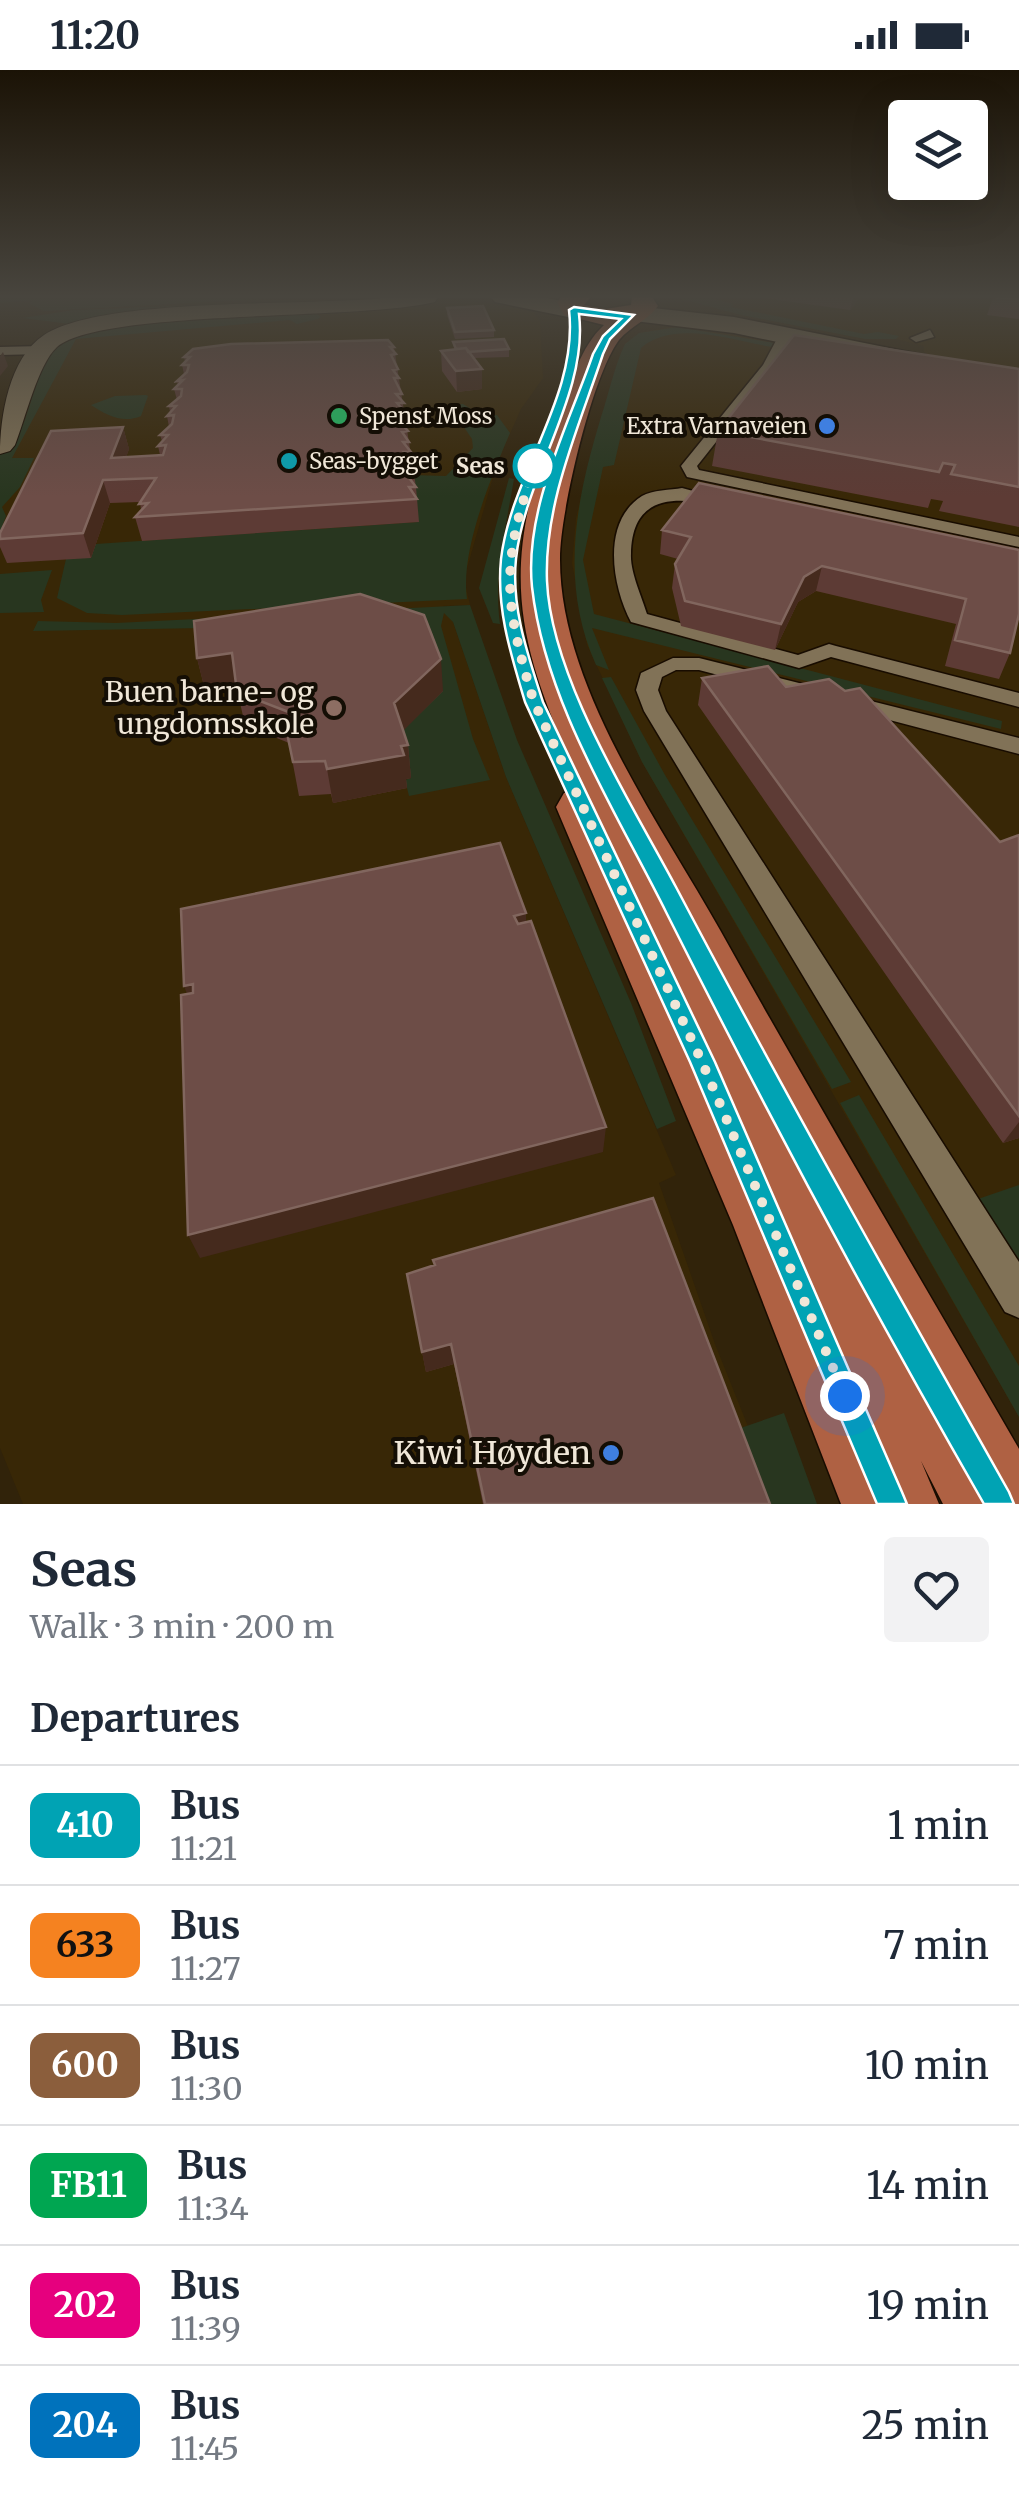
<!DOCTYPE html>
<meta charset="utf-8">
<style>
body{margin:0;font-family:Merriweather,serif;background:#f2f2f3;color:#1f2937;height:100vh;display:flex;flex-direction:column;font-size:38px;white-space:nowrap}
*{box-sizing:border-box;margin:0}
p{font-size:32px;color:#747a83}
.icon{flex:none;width:55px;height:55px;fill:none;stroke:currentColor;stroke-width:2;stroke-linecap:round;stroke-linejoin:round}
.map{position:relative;height:1434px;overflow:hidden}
.side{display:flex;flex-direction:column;background:#fff;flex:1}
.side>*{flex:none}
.badge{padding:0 20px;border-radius:15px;font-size:35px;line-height:65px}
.buttons{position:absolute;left:888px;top:30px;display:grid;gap:20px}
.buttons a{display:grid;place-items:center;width:100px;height:100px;border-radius:10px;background:#fff;box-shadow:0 10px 40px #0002;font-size:50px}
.you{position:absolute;width:50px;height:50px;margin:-25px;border:8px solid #fff;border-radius:50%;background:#1a73e8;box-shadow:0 0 0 15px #1a73e833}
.map>.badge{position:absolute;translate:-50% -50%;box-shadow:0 0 0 5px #fff}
h2{padding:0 30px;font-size:38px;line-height:90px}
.round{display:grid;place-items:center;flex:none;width:105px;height:105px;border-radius:10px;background:#f2f2f3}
.headline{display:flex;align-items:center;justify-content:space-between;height:170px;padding:0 30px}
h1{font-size:48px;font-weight:700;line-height:75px}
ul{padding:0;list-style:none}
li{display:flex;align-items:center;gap:30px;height:120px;padding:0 30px;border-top:2px solid #e0e1e3}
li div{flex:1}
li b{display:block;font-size:38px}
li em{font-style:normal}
li .badge{min-width:110px;font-weight:700;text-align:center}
.status{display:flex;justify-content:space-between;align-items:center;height:70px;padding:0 50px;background:#fff;direction:ltr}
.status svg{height:28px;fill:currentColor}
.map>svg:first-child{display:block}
.built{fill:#382706}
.green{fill:#28361f}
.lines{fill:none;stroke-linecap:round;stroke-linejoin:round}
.service-casing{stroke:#180c00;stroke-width:3}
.minor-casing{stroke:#180c00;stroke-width:2}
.tertiary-casing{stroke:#180c00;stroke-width:3}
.primary-casing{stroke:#180c00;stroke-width:3}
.service{fill:#817257;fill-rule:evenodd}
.minor{fill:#817257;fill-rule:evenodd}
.tertiary{fill:#817257;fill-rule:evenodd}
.primary{fill:#af6143;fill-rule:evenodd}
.wall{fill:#5d3b35}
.shaded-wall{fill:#452a1d}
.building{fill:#6d4d47;stroke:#81665e;stroke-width:2.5}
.line{fill:#00a3b4;stroke:#fff;stroke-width:2.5}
.walk{stroke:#f0e7d8;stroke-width:10;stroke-dasharray:0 18}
.leisure-dot{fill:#2e9e5b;stroke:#140e05;stroke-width:4}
.shop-dot{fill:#3f7fe0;stroke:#140e05;stroke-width:4}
.culture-dot{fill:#0f9aa8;stroke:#140e05;stroke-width:4}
.stop-dot{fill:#fff;stroke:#00a3b4;stroke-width:5}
.education-dot{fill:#8d6e63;stroke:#140e05;stroke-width:4}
.labels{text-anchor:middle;stroke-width:8;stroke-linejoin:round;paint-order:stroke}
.far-poi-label{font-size:22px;fill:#f0e7d8;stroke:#140e05;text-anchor:start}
.far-stop-label{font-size:22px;font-weight:bold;fill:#f0e7d8;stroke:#140e05;text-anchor:end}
.poi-label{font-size:28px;fill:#f0e7d8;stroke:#140e05;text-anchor:end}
.near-poi-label{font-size:32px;fill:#f0e7d8;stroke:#140e05;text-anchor:end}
</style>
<div class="status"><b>11:20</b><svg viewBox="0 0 49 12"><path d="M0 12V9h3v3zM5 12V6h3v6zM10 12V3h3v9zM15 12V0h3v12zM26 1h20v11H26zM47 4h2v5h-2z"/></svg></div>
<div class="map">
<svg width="1019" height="1434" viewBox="0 0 1019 1434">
<rect width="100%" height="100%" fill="#31230a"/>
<path class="built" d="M674 227H1019V301L932 286 924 282V276L896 269H865L741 245Z
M439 228 511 236 534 243 540 251 543 308 521 339 497 393 464 509 470 535 443 536 453 552 506 707 676 1105 659 1113 715 1274 779 1434H23L0 1378V397L59 270 116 254 367 239Z
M669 257 723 262 1019 325V1347L642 692 587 575 572 493 576 448 593 376 625 274 639 263Z"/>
<path class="green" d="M0 227H298L44 241 30 234 31 230 0 233Z
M674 227H707L733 234 731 237 864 264 878 262 899 266 896 269H865L741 245Z
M296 231 298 233 78 255 22 248 74 240Z
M315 242 321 247 318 249 297 254 290 250 76 269 12 388H34L20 417 2 437 6 446 0 462V364L23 355C30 337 45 279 60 270 101 245 261 245 315 242Z
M677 257 774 273 772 277C733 271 675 249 641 278L614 395 603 397 583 490 594 544 1002 651 1001 659 592 558 609 600 596 595C559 512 576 430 601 347 609 323 614 297 625 274L639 263Z
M115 326 146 325 148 326 141 346C123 354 106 345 91 335Z
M463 334 484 347 497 345 510 363C491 408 460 481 467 529L122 545 87 543 57 528 66 489 96 474 418 452 412 405 446 406 473 378 472 369 449 335Z
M509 408 514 409C506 458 493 503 500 554L493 553 479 518Z
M52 500 41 530 44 542 0 543V504Z
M470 535 517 670 631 933 676 1051 657 1059 506 707 453 552 444 543 441 556 473 669 490 710 409 726 405 710 411 708 203 558 33 561 38 551 116 553Z
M611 607 665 705 851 1012 832 1019 642 692 602 608Z
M859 1025 1019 1296V1347L840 1033Z
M1019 1115V1191L978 1129Z
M784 1343 817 1434H753L726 1363Z"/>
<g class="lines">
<defs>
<path id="service" d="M930 260 934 267 916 272 910 268Z
M785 261 791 265 774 299 697 396 699 400 1019 467V477L687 407 681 396 763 295 779 265Z
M0 277 42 276 48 280 42 284 0 285Z
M682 418 730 431 721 436C677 427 632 423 631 484 630 502 642 527 647 544L798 585 829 574 836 576 1019 623V637L831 587 799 598 631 552C612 516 601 452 642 426 652 420 671 420 682 418Z
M673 588H699L1019 668V684L699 600H676L662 607 658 620 666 641 1019 1192V1248L1005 1242 644 641 636 620 641 603Z"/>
<path id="minor" d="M394 227H438L435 232C356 251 103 239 57 277 38 294 25 350 15 375L10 381 0 384C0 347 9 288 44 265 106 226 312 237 394 227Z"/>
<path id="tertiary" d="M491 227H542L582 235 586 240 573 248 495 232Z
M635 236 734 247 1019 304V322L734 263 626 250 622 244 626 238Z"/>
<path id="primary" d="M561 227H591L584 235 605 239 631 235 632 227H652L658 236C648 250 631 256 619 270 592 306 560 443 560 488 559 615 660 753 720 860 817 1034 919 1206 1019 1379V1434H943L921 1391 939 1434H841L733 1155 556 737 564 723 583 718C514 571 497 497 559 343 570 314 581 276 604 255L564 245 557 232Z"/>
</defs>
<use href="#service" class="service-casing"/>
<use href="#minor" class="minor-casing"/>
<use href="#tertiary" class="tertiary-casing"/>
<use href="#primary" class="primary-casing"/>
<use href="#service" class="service"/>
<use href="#minor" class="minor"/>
<use href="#tertiary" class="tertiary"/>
<use href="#primary" class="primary"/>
</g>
<path class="wall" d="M756 227H860L850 240Z
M993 227H1019V249L987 245Z
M447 238 494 260V267L455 269 447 245Z
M453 272 509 279V287L474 288 482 299V319L457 322 442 301 441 281 454 279Z
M394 277 416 417 419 452 142 471 135 447 141 440 140 432 110 433 91 488 7 493 0 477V463L123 357 129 379 126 387 160 385 158 376 162 371 160 365 169 357 167 346 170 342 169 336 177 330 174 319 178 316 177 311 184 304 182 295 185 292 184 287Z
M1019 299V457L939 441 943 431 931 429 928 438 712 396 718 361Z
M662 460 1019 480 1010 583 999 609 945 596 956 554 816 521 798 532 775 580 681 556 672 518 675 494 678 489 660 484Z
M197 588 443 621 403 660 408 675 411 708 406 709 407 718 333 733 331 724 299 726 289 673 245 655 236 615 205 620Z
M702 608 786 617 845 621 1000 772 1019 765V1068L1003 1073 698 635Z
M433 1190 770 1434H483L454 1294 426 1302 407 1204 434 1195Z"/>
<path class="shaded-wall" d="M853 227H860L850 240Z
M3 282 8 296 0 306V286Z
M482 299V319L457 322 456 301Z
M123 357 129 379 118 411 111 388Z
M103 410 110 433 91 488 83 463Z
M822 496 816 521 798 532 775 580 781 554 804 507Z
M232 583 239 615 205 620 197 588Z
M441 589 443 621 398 666 394 633Z
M408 675 411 708 406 709 407 718 333 733 327 699Z
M526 843V870L514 846Z
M193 914 194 942 184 916Z
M1019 1052V1068L1003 1073Z
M606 1057 603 1082 200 1188 188 1165Z
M451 1274 454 1294 426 1302 422 1282Z"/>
<path class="building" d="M995 227H1019V229Z
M483 236 494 260 455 262 447 238Z
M794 265 1019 299V417L951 404 955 395 943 393 939 402 718 361Z
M504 269 509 279 468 282 466 278 456 279 453 272Z
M388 270 394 277H390L396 284 391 285 398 299 393 300 399 308H394L402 324H396L404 333H397L405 342 398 343 407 352H400L408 361 402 362 409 372H403L411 382H404L413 393H406L414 405H407L416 417H409L417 429 135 447 148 433 139 434 156 408 103 410 83 463 0 469V463L51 361 123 357 111 388 163 385 166 375 158 376 168 365H160L172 354 174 345 167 346 176 336H169L181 326 182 319H174L183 310 177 311 187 302 189 295H182L190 287H184L193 279 231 274Z
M466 278 482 299 456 301 441 281Z
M699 413 1019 480V544L1010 583 955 570 966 529 822 496 804 507 781 554 685 531 675 494 691 467 662 460Z
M360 524 424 545 441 589 394 633 408 675 401 676 404 685 327 699 325 691 293 692 287 663 306 660 304 648 237 622 232 583 197 588 194 551Z
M768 596 786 617 829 609 845 621 860 618 1000 772 1019 765V1046L702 608Z
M500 773 526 843 514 846 518 854 531 851 606 1057 188 1165 181 925 193 923V914L184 916 181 839Z
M653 1128 770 1434H485L451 1274 422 1282 407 1204 435 1195 433 1190Z"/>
<linearGradient id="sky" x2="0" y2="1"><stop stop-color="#1b1306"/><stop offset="0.53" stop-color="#48453e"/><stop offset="1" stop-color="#48453e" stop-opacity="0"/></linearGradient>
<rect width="1019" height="427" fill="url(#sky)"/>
<path class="line" d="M574 237 634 245 610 269 603 284C579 357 544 433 547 511 551 608 631 732 676 817 783 1020 896 1221 1009 1422L1014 1434H984C876 1246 769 1047 667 844 616 741 545 633 532 517 524 439 568 356 593 284L603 266 621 249 579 244C589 323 524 408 516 489 511 538 528 585 543 632L715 992 902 1422 907 1434H877L690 992 525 632C511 585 496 539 501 489 511 404 579 326 569 240Z"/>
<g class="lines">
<path class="walk" d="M535 396C500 493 504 534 534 632L702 992 845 1326"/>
</g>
<circle class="leisure-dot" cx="339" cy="346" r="10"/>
<g class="shop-dot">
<circle cx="827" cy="356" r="10"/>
<circle cx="611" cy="1383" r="10"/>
</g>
<circle class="culture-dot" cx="289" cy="391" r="10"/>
<circle class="stop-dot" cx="535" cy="396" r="20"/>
<circle class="education-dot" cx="334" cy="638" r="10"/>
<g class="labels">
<g class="far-poi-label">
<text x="359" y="354">Spenst Moss</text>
<text x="807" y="364" text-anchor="end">Extra Varnaveien</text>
<text x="309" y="399">Seas-bygget</text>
</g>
<g class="far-stop-label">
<text x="505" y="404">Seas</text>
</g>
<g class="poi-label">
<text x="314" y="632">Buen barne- og<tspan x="314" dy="32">ungdomsskole</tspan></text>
</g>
<g class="near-poi-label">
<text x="591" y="1394">Kiwi Høyden</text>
</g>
</g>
</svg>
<div class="buttons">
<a><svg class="icon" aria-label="layers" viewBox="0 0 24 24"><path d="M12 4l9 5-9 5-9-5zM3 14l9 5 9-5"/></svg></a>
</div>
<div class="you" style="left:845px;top:1326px"></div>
</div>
<section class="side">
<div class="headline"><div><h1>Seas</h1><p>Walk · 3 min · 200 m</p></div><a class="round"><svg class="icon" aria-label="heart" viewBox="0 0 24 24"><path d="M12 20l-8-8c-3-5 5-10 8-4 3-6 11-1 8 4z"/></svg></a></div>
<h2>Departures</h2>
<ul>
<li><span class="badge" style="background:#00a3b4;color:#fff">410</span><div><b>Bus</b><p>11:21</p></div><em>1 min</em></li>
<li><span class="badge" style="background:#f58220;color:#111">633</span><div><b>Bus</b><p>11:27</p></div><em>7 min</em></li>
<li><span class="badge" style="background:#8b5e3c;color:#fff">600</span><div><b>Bus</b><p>11:30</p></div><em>10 min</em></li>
<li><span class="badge" style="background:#00a651;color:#fff">FB11</span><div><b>Bus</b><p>11:34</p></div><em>14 min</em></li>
<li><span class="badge" style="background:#e6007e;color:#fff">202</span><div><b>Bus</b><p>11:39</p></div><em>19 min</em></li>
<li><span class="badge" style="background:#0072bc;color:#fff">204</span><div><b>Bus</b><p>11:45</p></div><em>25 min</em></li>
</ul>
</section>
